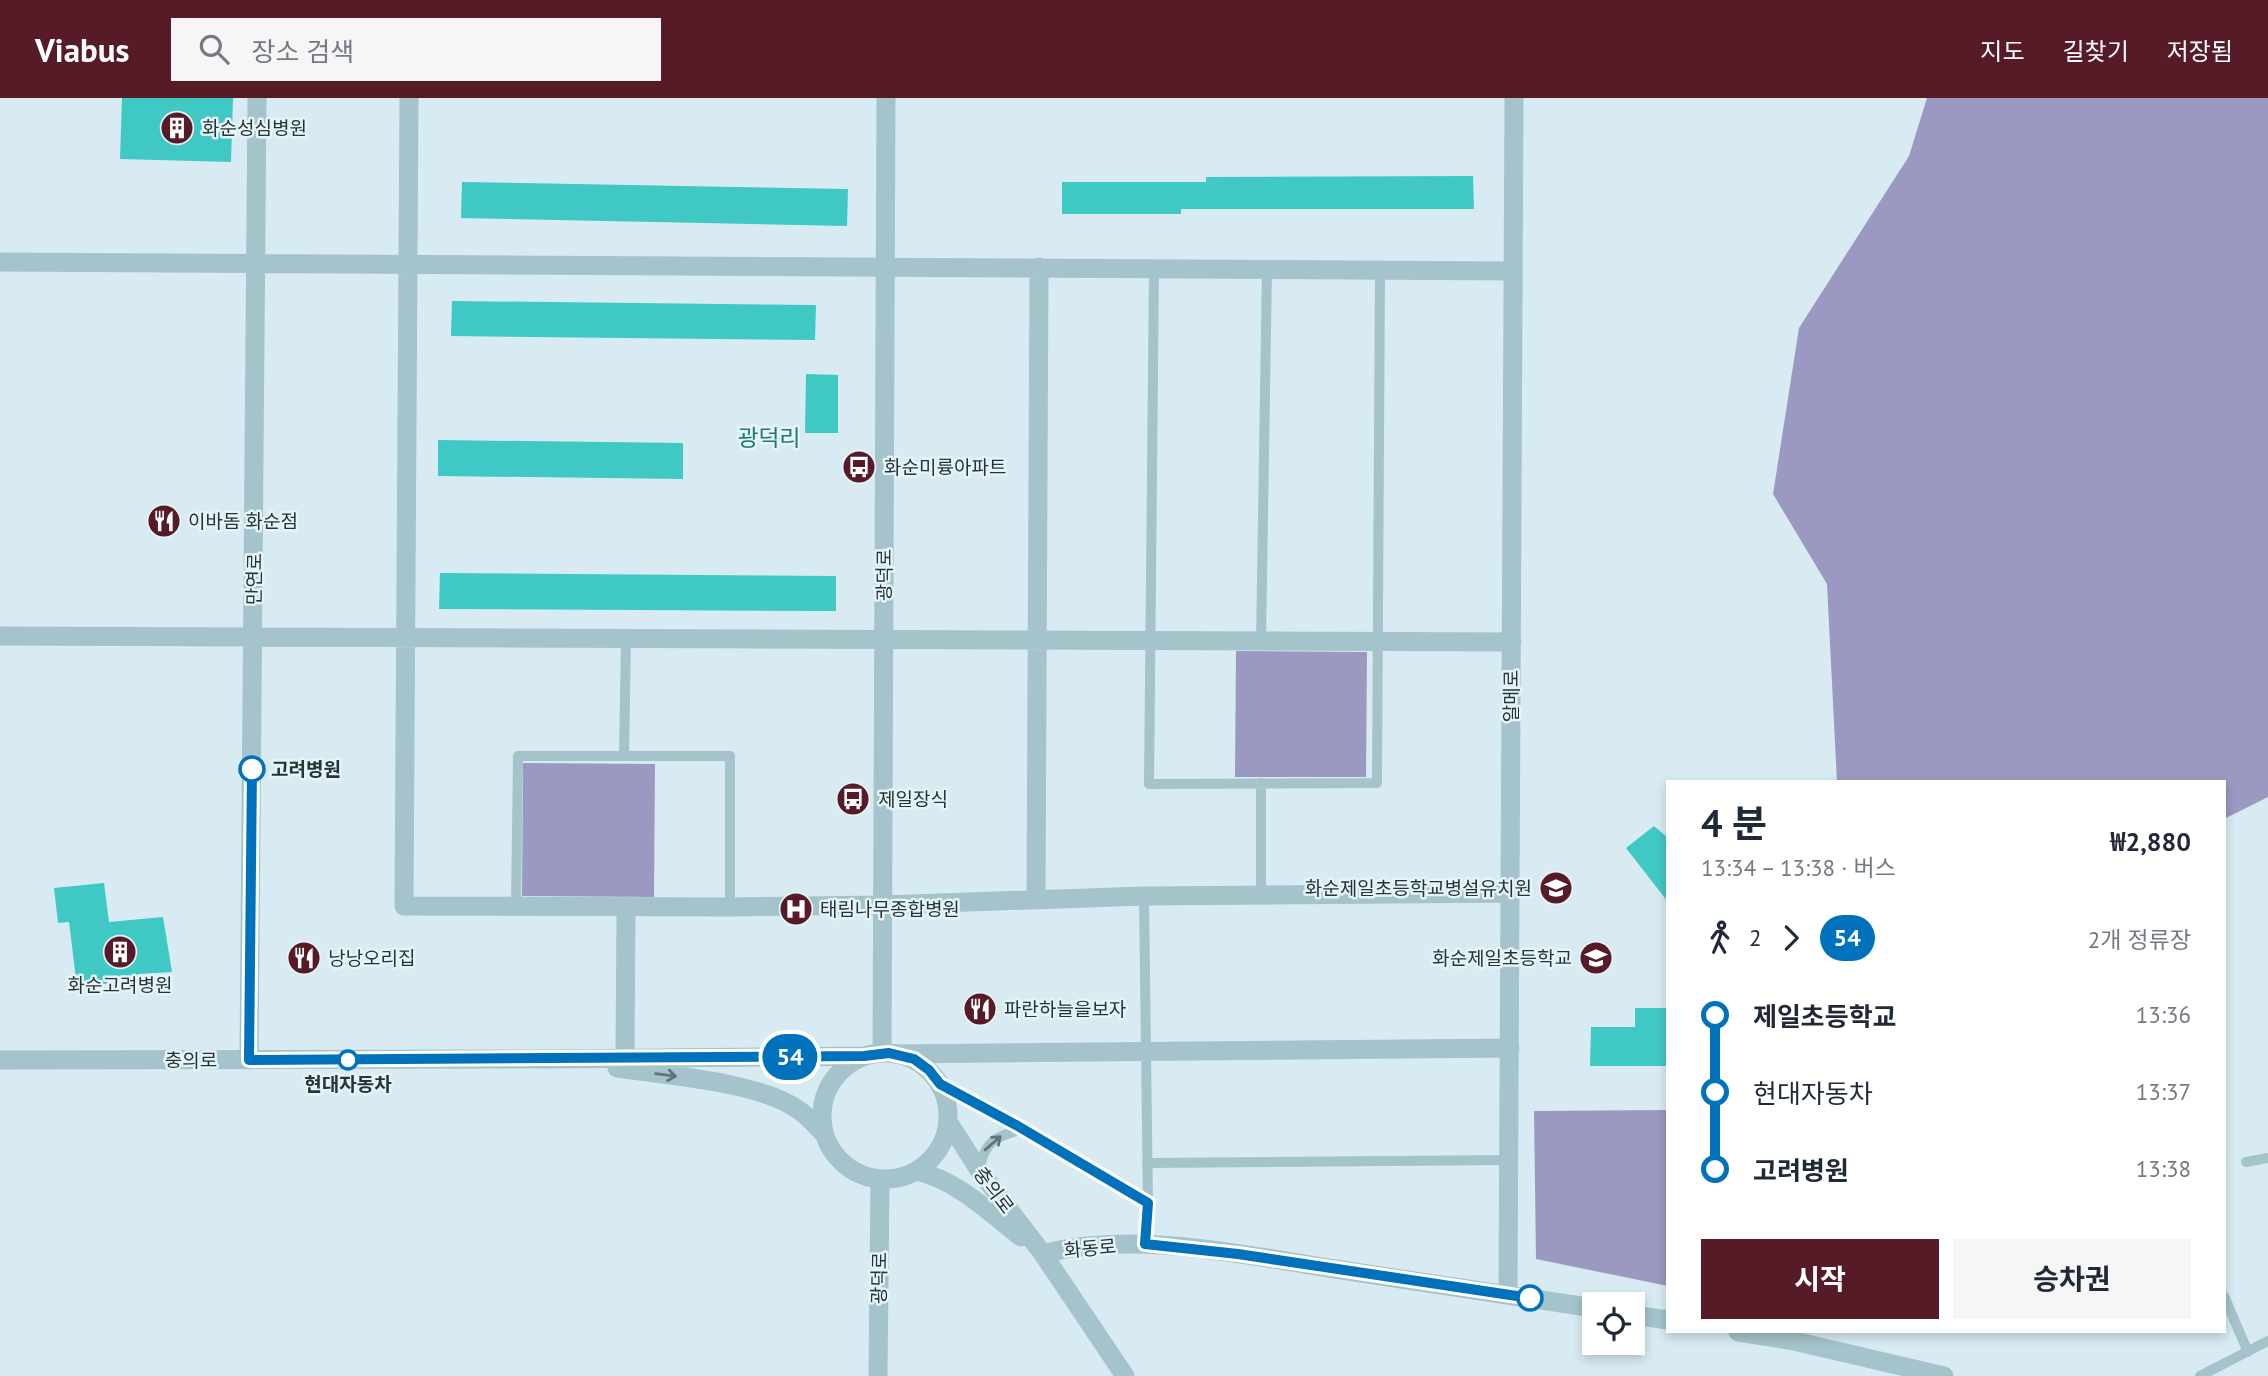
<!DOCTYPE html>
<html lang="ko">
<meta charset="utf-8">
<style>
body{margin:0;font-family:"PT Sans","Noto Sans KR",sans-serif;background:#f6f6f7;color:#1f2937;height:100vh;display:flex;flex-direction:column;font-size:26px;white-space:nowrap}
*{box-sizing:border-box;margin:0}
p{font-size:23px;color:#747a83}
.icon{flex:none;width:38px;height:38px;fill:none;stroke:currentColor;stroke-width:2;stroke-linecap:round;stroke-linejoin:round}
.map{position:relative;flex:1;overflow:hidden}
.side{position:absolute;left:1666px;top:682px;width:560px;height:553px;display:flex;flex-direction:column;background:#fff;border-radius:0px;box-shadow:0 4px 10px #0003}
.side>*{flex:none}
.badge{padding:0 14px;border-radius:23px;font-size:24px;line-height:46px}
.buttons{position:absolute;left:1582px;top:1194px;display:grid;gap:14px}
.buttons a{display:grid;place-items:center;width:63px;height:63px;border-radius:0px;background:#fff;box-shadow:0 4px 10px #0003;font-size:35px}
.map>.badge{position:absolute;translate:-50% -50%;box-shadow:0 0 0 4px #fff}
.legs{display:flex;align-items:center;gap:10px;height:77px;padding:0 35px;font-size:23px}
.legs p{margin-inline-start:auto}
.summary{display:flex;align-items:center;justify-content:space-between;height:119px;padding:0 35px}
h1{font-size:38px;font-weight:700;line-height:52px}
.cta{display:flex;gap:14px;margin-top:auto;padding:14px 35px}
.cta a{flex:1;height:80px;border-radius:0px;background:#571b27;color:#fff;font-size:28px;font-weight:700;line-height:80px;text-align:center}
.cta a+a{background:#f6f6f7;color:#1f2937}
ul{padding:0 35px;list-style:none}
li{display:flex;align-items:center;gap:24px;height:77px;font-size:26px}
li i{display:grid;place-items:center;width:10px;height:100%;margin:0 9px;background:currentColor}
li i::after{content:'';width:18px;height:18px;margin:-9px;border:5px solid;border-radius:50%;background:#fff}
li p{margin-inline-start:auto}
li:first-child i{background:linear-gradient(#0000 50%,currentColor 0)}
li:last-child i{background:linear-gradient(currentColor 50%,#0000 0)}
header{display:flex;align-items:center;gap:42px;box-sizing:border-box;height:98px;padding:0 35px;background:#571b27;color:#fff}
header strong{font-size:33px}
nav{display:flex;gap:38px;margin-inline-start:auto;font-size:24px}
.search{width:490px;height:63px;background:#f6f6f7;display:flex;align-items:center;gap:18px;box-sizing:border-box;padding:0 24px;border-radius:0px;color:#747a83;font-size:26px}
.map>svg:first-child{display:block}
.green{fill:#9b98c1}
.building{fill:#40c8c5}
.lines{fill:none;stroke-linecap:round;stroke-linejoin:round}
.service{stroke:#a4c3ca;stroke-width:10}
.minor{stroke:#a4c3ca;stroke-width:19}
.tertiary{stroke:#a4c3ca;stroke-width:19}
.oneway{stroke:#5f7478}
.line-1-casing{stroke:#fff;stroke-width:16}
.line-1{stroke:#0072bc;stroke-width:10}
.stop-1-dot{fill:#fff;stroke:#0072bc;stroke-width:3.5}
.labels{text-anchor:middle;stroke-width:5;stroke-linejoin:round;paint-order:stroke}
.poi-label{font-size:19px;fill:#263435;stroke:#e5f4f9;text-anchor:start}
.street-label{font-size:19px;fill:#263435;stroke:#e5f4f9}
.stop-label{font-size:19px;font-weight:bold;fill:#263435;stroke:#e5f4f9;text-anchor:start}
.quarter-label{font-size:23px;fill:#1d7977;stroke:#e5f4f9}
</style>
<header>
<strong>Viabus</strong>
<div class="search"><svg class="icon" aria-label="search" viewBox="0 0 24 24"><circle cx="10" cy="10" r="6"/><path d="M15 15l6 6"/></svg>장소 검색</div>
<nav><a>지도</a><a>길찾기</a><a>저장됨</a></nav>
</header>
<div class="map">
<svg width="2268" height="1278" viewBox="0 0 2268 1278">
<rect width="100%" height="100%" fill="#d8ebf2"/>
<path class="green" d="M1927 0H2268V699L2224 721V684H1837L1827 486 1773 396 1799 230 1909 58Z
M1236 553 1367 554 1366 679H1235Z
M523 665 655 666 654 799 522 798Z
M1668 1012V1188L1536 1161 1534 1013Z"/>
<path class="building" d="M122 0H233L231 64 120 61Z
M1473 78 1474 111H1181V116H1062V84H1206V79Z
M462 84 848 91 847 128 461 120Z
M452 203 816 207 815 242 451 238Z
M806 276 838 277V335H805Z
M438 342 683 345V381L438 378Z
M440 475 836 478V513L439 511Z
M1654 728 1668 740V804L1626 750Z
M104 785 109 824 163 819 172 874 138 876 139 882 77 889 69 824 58 825 54 790Z
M1635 910H1668V968H1590L1591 929H1635Z"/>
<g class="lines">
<path class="service" d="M1154 170 1149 686 1377 685 1380 172
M1261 543 1267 171
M624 658H730V809
M1261 797V685
M1144 798 1148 1105 1145 1146
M516 808 518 658H624L626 541
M940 986 1016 1027 1148 1105
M2246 1064 2268 1060
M1147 1065 1509 1062
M979 1072C985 1043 995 1039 1022 1031
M2224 1198 2248 1254
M2200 1278 2268 1243"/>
<path class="minor" d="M409 0 404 808 730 809 883 807 1144 798 1510 795
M0 164 1513 173
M0 538 1512 544
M1036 801 1039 169
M896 956 1510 950
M625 961 626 808
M249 962 257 0
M1508 1196 1514 0"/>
<path class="tertiary" d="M822 1018a63 63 0 1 1 126 0a63 63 0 1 1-126 0Z
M882 955 886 0
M0 962 550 961 864 958
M617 970C665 977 762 984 800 1013 809 1019 816 1028 824 1036
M949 1025 979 1072 1043 1156 1125 1278
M917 1073C958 1083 989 1114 1021 1139
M1043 1156C1137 1131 1253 1159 1348 1173 1430 1186 1512 1197 1594 1210
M1633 1217 1668 1222
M1738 1234 1794 1243 1944 1278
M878 1278 880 1082"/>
</g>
<defs><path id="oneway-shaft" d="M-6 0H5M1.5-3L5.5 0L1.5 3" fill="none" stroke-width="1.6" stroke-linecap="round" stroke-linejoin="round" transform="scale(1.75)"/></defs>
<g class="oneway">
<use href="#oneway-shaft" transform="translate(666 977) rotate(8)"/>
<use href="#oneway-shaft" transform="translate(993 1045) rotate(-41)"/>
</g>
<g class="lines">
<defs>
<path id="line-1" d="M252 671 249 962 864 958 889 955 914 961 929 972 940 986 1016 1027 1148 1105 1145 1146 1238 1156 1530 1200"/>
</defs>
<use href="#line-1" class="line-1-casing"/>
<use href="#line-1" class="line-1"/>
</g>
<defs>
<symbol id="building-disc" viewBox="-11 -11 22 22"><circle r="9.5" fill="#571b27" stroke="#e5f4f9"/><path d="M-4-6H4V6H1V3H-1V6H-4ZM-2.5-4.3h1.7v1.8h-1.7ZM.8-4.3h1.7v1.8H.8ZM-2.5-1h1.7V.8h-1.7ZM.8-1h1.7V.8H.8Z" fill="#fff"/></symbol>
<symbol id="bus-disc" viewBox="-11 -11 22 22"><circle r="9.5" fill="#571b27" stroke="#e5f4f9"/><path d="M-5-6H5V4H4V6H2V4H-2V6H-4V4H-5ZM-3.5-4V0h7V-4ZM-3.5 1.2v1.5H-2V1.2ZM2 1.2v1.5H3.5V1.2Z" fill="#fff"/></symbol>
<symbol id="restaurant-disc" viewBox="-11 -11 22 22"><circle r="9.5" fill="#571b27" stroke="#e5f4f9"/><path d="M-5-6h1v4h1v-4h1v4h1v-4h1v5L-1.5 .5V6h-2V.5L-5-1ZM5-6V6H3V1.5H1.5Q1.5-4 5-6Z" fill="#fff"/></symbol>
<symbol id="school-disc" viewBox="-11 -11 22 22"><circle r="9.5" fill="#571b27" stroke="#e5f4f9"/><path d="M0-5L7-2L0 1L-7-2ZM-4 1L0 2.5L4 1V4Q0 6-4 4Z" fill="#fff"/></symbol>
<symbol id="hospital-disc" viewBox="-11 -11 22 22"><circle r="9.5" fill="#571b27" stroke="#e5f4f9"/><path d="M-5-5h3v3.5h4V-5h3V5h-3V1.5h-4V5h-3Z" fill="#fff"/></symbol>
</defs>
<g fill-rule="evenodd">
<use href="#building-disc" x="158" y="11" width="38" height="38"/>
<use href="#bus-disc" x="840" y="350" width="38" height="38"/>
<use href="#restaurant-disc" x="145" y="404" width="38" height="38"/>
<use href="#bus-disc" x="834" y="682" width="38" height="38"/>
<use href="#school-disc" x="1537" y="771" width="38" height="38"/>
<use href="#hospital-disc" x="777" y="792" width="38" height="38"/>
<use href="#building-disc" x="101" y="835" width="38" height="38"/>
<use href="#restaurant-disc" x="285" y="841" width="38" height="38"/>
<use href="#school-disc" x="1577" y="841" width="38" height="38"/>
<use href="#restaurant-disc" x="961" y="892" width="38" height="38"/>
</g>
<g class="stop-1-dot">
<circle cx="252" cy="671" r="12"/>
<circle cx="348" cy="962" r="9"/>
<circle cx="1530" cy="1200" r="12"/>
</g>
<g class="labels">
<g class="poi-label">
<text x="202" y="37">화순성심병원</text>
<text x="884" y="376">화순미륭아파트</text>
<text x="188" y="430">이바돔 화순점</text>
<text x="878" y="708">제일장식</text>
<text x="1532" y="797" text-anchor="end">화순제일초등학교병설유치원</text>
<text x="820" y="818">태림나무종합병원</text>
<text x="328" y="867">낭낭오리집</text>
<text x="1572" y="867" text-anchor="end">화순제일초등학교</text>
<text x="120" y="894" text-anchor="middle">화순고려병원</text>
<text x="1004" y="918">파란하늘을보자</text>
</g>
<g class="street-label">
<text transform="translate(884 477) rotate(-90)" y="7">광덕로</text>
<text transform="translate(254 481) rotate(-89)" y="7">만연로</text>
<text transform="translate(1511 598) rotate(-90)" y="7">알메로</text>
<text x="191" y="969">충의로</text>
<text transform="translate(994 1092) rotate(53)" y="7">충의로</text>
<text transform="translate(1090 1150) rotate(-5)" y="7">화동로</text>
<text transform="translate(879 1180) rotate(-89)" y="7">광덕로</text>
</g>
<g class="stop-label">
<text x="271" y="678">고려병원</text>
<text x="348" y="993" text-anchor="middle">현대자동차</text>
</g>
<g class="quarter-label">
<text x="769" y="348">광덕리</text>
</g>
</g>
</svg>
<div class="buttons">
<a><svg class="icon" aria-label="locate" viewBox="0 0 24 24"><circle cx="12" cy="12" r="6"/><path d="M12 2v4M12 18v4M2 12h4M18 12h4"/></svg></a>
</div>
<b class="badge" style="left:790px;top:959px;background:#0072bc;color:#fff">54</b>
<section class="side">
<div class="summary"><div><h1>4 분</h1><p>13:34 – 13:38 · 버스</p></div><b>₩2,880</b></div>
<div class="legs"><svg class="icon" aria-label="walk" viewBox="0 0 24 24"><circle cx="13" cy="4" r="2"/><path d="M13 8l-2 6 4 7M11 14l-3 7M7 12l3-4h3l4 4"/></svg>2<svg class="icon" aria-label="forward" viewBox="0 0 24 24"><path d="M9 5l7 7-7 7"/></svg><b class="badge" style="background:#0072bc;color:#fff">54</b><p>2개 정류장</p></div>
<ul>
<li><i style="color:#0072bc"></i><b>제일초등학교</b><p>13:36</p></li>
<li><i style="color:#0072bc"></i><span>현대자동차</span><p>13:37</p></li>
<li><i style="color:#0072bc"></i><b>고려병원</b><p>13:38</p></li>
</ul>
<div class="cta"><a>시작</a><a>승차권</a></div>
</section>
</div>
